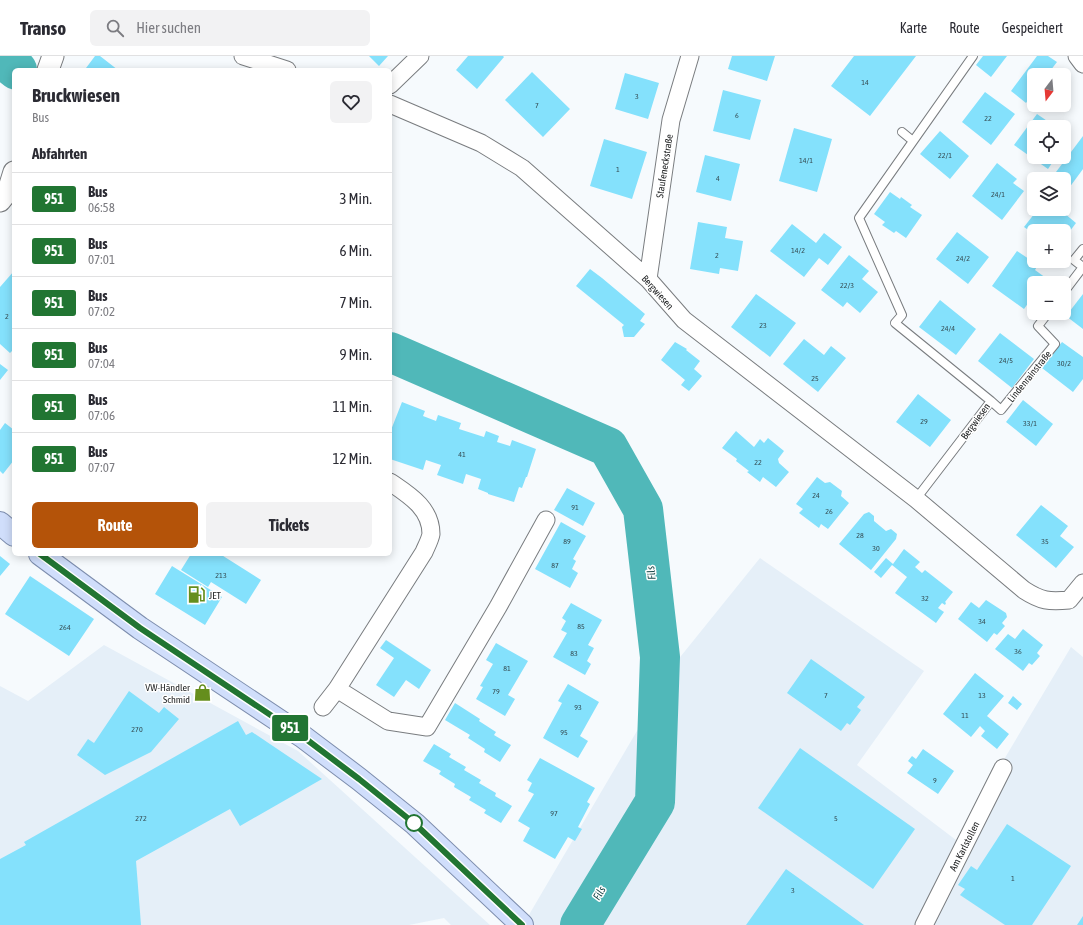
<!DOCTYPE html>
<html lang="de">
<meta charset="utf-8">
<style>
body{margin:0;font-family:"Asap Condensed",sans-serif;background:#f2f2f3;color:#2b2b33;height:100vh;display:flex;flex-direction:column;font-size:15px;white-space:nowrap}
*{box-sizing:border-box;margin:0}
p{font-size:13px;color:#7c7c81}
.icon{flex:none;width:22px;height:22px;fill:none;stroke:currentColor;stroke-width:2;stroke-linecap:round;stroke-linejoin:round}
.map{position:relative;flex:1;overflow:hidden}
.side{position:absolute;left:12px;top:12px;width:380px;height:488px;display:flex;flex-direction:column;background:#fff;border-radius:6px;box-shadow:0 2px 10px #0003}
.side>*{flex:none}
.badge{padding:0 8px;border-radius:3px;font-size:14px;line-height:26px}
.needle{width:26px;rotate:196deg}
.controls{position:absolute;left:1027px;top:12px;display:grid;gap:8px}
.controls a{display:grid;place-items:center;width:44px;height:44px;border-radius:6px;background:#fff;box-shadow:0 2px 10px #0003;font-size:20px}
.map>.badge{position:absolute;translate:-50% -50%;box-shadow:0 0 0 2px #fff}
h2{padding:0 20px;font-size:15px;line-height:36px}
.round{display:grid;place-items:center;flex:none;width:42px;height:42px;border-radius:6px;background:#f2f2f3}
.overview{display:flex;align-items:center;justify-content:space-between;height:68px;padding:0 20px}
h1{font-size:19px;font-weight:700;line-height:30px}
.action{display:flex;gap:8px;margin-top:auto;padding:8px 20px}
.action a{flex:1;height:46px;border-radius:6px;background:#b45309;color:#fff;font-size:16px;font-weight:700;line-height:46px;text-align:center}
.action a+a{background:#f2f2f3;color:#2b2b33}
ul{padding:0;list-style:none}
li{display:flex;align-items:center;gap:12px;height:52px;padding:0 20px;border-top:1px solid #e1e1e2}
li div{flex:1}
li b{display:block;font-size:15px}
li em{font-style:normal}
li .badge{min-width:44px;font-weight:700;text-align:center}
header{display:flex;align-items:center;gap:24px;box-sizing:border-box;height:56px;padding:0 20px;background:#fff;border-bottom:1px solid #e1e1e2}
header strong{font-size:19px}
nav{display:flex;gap:22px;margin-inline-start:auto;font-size:14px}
.search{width:280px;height:36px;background:#f2f2f3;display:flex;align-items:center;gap:10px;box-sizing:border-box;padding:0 14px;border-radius:6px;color:#7c7c81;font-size:15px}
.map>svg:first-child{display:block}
.built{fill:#e5eff8}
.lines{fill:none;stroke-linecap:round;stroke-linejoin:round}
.river{stroke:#50b8b9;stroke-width:40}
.building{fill:#84e1fc}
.service-casing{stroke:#797c7f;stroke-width:10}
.minor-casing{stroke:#797c7f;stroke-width:19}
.tertiary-casing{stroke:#797c7f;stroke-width:23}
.primary-casing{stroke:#7d8dad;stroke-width:24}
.service{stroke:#fff;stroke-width:8}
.minor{stroke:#fff;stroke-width:17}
.tertiary{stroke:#fff;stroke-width:21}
.primary{stroke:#d0defb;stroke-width:22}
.line-casing{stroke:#fff;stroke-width:9}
.line{stroke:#217532;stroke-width:6}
.stop-dot{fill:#fff;stroke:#217532;stroke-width:2}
.labels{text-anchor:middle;stroke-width:3;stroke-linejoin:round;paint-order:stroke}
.number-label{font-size:8px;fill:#375057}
.street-label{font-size:10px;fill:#1d1f20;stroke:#fff}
.poi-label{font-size:10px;fill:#1d1f20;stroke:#fff;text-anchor:start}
.water-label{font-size:11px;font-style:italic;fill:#194849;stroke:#fff}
</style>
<header>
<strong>Transo</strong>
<div class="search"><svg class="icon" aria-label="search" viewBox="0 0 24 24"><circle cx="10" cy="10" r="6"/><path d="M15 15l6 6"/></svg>Hier suchen</div>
<nav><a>Karte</a><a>Route</a><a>Gespeichert</a></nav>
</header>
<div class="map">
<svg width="1083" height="869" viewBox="0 0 1083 869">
<rect width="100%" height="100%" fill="#f6fafd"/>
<path class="built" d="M760 502 924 615 857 709 956 784 1071 591 1083 601V869H523L681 600Z
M104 589 298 695 490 869H451L444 862 409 869H0V630L28 645Z"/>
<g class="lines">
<path class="river" d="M0 1 17 14
M390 296 608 391 643 453 660 601 655 746 580 869"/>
</g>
<path class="building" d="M95 0H100L118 14H88L86 12Z
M369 0H388L379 10Z
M468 0H503L504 1 477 33 456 14Z
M732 0H775L767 25 728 13Z
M854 0H916L870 60 831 30Z
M983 0H1007L991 21 976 9Z
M1037 0H1048L1057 6 1047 19H1034V36L1026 47 1011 35Z
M532 16 570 53 543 81 505 44Z
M625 17 659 27 648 63 615 53Z
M723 34 761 44 750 84 713 75Z
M985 36 1015 58 991 89 962 66Z
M1037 58 1056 71H1034V101H1056L1048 113 1014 89Z
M794 72 832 83 817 136 779 125Z
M940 75 969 100 950 123 920 98Z
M1064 77 1070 81 1064 90Z
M1083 80V113L1069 132 1064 128V123H1057L1053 120Z
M604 83 647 96 632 143 590 130Z
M705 99 740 108 731 145 696 136Z
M997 107 1017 123 1013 127 1024 135 1002 164 972 140Z
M890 136 900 143 901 141 912 149 910 151 922 159 906 182 896 175 894 177 882 169 885 166 874 158Z
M1064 149 1068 152 1064 157 1076 167 1064 183V175H1034V178L1024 171 1038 153H1064Z
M698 166 727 171 725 182 743 185 738 215 720 212 719 218 690 213Z
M792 168 816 187 824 177 842 191 828 209 819 202 804 221 770 195Z
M957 176 989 201 968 228 936 203Z
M1017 195 1038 209 1035 214 1046 222 1043 227H1034V239L1024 253 992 230Z
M849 199 869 215 862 223 878 236 860 257 847 246 843 251 821 234Z
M590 213 602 222 645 258 640 265 645 268 634 281H624L622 271 624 269 576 230Z
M14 215V293L10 297 0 288V231Z
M756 238 796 267 770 301 731 271Z
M1083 238V273L1066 260Z
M940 244 976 273 956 299 919 271Z
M1000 277 1034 303 1012 332 978 305Z
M804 283 824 299 831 290 846 302 818 336 783 308Z
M675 286 687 293 686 294 700 305 694 313 702 320 689 335 681 329 685 324 661 304Z
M1062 286 1083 301V323L1073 336 1042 312Z
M0 308 8 314 0 324Z
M918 338 951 364 930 391 896 366Z
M1023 344 1053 368 1036 390 1006 366Z
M402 346 425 355 423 360 436 365 438 359 461 367 459 373 484 381 486 375 499 380 497 386 510 390 512 384 536 393 527 421H526L522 432 519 431 514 446 488 438V437L478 433 481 423 466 418 463 428 437 419 441 409 426 404 423 414 390 403 391 374Z
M5 367 14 374V404L3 418 0 415V374Z
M736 375 754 391 760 383 764 387 768 382 784 395 778 403 779 407 789 416 776 431 763 421 760 426 747 416 749 415 736 405 737 403 722 392Z
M817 421 825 427 830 426 842 435 841 440 849 447 828 473 821 468 819 472 799 457 803 453 796 448Z
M567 432 595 447 583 470 554 454Z
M1041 449 1068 470 1060 480 1074 491 1056 512 1016 479Z
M869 456 874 460V465L886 475 891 473 897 478 896 483 871 514 839 488 864 458Z
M561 466 586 480 573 503 576 505 572 513 578 517 570 532 535 513Z
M904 493 920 506 915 511 922 517 925 514 953 536 945 546 946 547 945 549 942 547 938 552 944 556 936 567 895 537 907 521 892 509 881 522 874 516 886 502 893 508Z
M191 498H220L261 524 246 548 211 526 208 531 181 514Z
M0 500 10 508 0 520Z
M172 510 222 541 205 569 155 538Z
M30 520 94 563 69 600 5 558Z
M986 544 1006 557 1007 561 1002 567 1005 570 997 579 994 577 987 586 958 563 971 546 979 552Z
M571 547 602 564 588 589 594 592 587 605 591 608 585 619 553 601 567 577 561 574 566 565 562 562Z
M1023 573 1043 589 1037 597 1040 600 1032 609 1029 607 1023 615 995 593 1008 578 1015 583Z
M386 584 431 614 419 633 406 624 394 641 376 629 394 602 380 592Z
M496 587 528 605 508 639 515 643 505 660 476 643 483 631 480 630 493 608 486 604Z
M811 603 865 641 857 651 861 654 850 669 847 667 841 675 787 637Z
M975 617 1004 640 987 660 1009 678 997 693 981 680 985 675 980 670 971 681 943 658Z
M568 628 599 646 580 680 588 685 578 702 543 682 562 647 558 645Z
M129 635 159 657 164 651 179 663 151 696 105 719 77 699 88 683 94 687Z
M1013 640 1022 648 1017 654 1008 647Z
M455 647 480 663 479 665 496 676 494 679 511 689 500 706 484 696 485 693 468 682 470 679 445 664Z
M238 665 246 679 252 676 322 723 240 770 230 753 136 805 141 869H0V803L26 789 24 786Z
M434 688 451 698 449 701 466 711 464 714 481 724 479 727 496 737 495 740 512 750 501 767 484 757 486 754 469 744 471 741 454 731 455 728 439 718 441 715 423 705Z
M800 692 915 773 873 833 758 752Z
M923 693 954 715 938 738 907 717 913 709 908 705 912 700 916 703Z
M540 702 595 732 587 746 590 748 578 771 582 773 575 785 568 781 555 803 523 785 530 772 518 765 534 738 528 735 532 727 527 724Z
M1007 768 1071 810 1032 869H1005L960 839 965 833 958 829 971 810 977 814Z
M786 813 864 869H746Z
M1083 860V869H1077Z"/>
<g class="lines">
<defs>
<path id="service" d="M902 76 913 85
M1064 236 1083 211 1074 204 1083 193
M991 345 1001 354 1055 288 1038 270 1048 257
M916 443 991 345 895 267 902 259 859 162 973 0"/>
<path id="minor" d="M243 0 287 14
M1077 0 1083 8
M390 29 420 0
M390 48 481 87 522 112 648 223 684 264 916 443 1024 534C1041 545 1049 546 1069 544L1083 527
M648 223 671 64 690 0
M337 633 388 665 427 671 498 551 546 464
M323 651 337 633 424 496C426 491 430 484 431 478 431 452 409 439 390 426
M924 869 1003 712"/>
<path id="tertiary" d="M48 14 53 0
M0 145 8 135 14 116"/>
<path id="primary" d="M0 467 14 479
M40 498 140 572 302 680 359 723 415 768 522 869"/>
</defs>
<use href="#service" class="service-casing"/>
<use href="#minor" class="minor-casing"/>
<use href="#tertiary" class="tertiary-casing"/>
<use href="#primary" class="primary-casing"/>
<use href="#service" class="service"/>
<use href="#minor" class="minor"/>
<use href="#tertiary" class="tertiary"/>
<use href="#primary" class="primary"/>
</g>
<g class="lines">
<defs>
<path id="line" d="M40 498 140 572 302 680 359 723 415 768 522 869"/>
</defs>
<use href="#line" class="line-casing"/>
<use href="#line" class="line"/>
</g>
<defs>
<symbol id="fuel-bare" viewBox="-9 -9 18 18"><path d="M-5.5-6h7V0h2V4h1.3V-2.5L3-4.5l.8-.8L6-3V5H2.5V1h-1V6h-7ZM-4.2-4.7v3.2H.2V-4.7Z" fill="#658e1d" stroke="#fff" stroke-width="2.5" paint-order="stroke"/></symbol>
<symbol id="shop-bare" viewBox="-9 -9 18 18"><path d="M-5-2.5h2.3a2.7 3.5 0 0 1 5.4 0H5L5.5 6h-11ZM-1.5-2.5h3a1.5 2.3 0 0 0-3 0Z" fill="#658e1d" stroke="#fff" stroke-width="2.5" paint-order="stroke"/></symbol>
</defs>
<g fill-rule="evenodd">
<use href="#fuel-bare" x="184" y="526" width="25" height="25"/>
<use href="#shop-bare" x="190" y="624" width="25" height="25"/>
</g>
<circle class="stop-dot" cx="414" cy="767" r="8"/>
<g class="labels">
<g class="number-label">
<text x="865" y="29">14</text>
<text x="637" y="43">3</text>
<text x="537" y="52">7</text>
<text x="737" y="62">6</text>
<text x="988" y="65">22</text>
<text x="945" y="102">22/1</text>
<text x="806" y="107">14/1</text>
<text x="618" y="116">1</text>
<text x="718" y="125">4</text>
<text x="998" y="141">24/1</text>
<text x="798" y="197">14/2</text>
<text x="717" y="202">2</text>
<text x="963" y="205">24/2</text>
<text x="847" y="232">22/3</text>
<text x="7" y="263">2</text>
<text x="763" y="272">23</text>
<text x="948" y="275">24/4</text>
<text x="1006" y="307">24/5</text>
<text x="1064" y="310">30/2</text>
<text x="815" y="325">25</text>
<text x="924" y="368">29</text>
<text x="1030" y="370">33/1</text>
<text x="462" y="401">41</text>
<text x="758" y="409">22</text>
<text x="816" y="442">24</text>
<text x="575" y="454">91</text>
<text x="829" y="458">26</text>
<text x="860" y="482">28</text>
<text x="567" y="488">89</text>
<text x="1045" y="488">35</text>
<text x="876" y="495">30</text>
<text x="555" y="512">87</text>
<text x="221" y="522">213</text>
<text x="925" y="545">32</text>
<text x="982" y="568">34</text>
<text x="581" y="573">85</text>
<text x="65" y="574">264</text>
<text x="1018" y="598">36</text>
<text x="574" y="600">83</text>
<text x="507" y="615">81</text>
<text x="496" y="638">79</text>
<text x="826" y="642">7</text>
<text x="982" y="642">13</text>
<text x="578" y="654">93</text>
<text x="965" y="662">11</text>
<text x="137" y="676">270</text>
<text x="564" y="679">95</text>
<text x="935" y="727">9</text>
<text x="554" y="760">97</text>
<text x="141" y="765">272</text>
<text x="836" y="765">5</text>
<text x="1013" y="825">1</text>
<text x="793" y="837">3</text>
</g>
<g class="street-label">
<text transform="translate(664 110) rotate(-81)" y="4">Staufeneckstraße</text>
<text transform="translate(658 236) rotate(48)" y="4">Bergwiesen</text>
<text transform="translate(1029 320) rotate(-51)" y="4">Lindenrainstraße</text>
<text transform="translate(975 365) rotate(-54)" y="4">Bergwiesen</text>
<text transform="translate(964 790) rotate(-63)" y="4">Am Karlstollen</text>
</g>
<g class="poi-label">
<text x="209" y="543">JET</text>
<text x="190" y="635" text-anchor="end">VW-Händler<tspan x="190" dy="12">Schmid</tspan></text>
</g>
<g class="water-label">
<text transform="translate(651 517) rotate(-97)" y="4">Fils</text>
<text transform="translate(599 837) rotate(-59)" y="4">Fils</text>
</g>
</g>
</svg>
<div class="controls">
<a><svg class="needle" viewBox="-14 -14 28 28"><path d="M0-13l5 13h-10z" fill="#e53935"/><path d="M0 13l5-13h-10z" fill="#7c7c81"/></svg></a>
<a><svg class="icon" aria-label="locate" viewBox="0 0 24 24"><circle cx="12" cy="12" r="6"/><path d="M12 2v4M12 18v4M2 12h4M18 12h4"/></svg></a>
<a><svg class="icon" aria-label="layers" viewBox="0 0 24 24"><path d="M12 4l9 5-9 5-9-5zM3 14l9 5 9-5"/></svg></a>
<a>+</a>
<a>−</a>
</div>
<b class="badge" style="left:290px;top:672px;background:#217532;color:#fff">951</b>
<section class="side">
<div class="overview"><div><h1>Bruckwiesen</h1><p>Bus</p></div><a class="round"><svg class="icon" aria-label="heart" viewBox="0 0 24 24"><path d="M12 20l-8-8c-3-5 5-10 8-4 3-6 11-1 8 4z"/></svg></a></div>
<h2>Abfahrten</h2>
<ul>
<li><span class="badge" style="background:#217532;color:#fff">951</span><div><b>Bus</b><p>06:58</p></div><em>3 Min.</em></li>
<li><span class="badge" style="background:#217532;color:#fff">951</span><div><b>Bus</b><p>07:01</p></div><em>6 Min.</em></li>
<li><span class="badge" style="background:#217532;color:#fff">951</span><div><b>Bus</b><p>07:02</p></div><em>7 Min.</em></li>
<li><span class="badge" style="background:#217532;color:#fff">951</span><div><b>Bus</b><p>07:04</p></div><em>9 Min.</em></li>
<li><span class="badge" style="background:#217532;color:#fff">951</span><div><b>Bus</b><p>07:06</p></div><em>11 Min.</em></li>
<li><span class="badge" style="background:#217532;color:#fff">951</span><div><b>Bus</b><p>07:07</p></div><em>12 Min.</em></li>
</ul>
<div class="action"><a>Route</a><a>Tickets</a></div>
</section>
</div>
